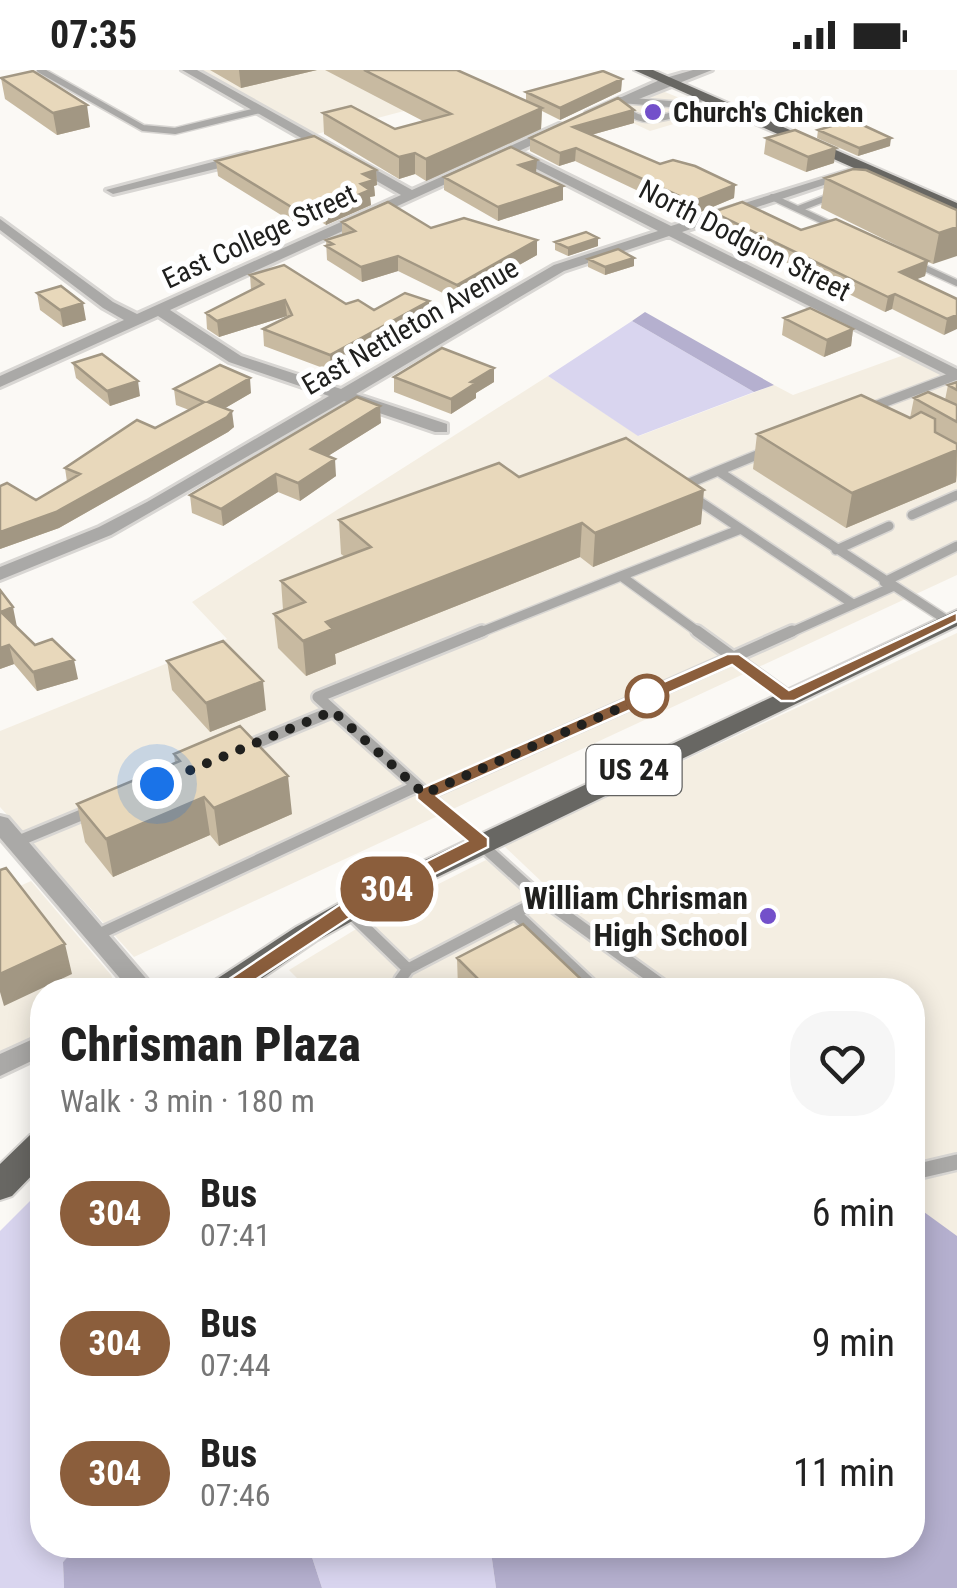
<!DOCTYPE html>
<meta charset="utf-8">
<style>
body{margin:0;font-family:"Roboto Condensed",sans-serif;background:#f6f6f6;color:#222;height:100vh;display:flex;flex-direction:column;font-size:38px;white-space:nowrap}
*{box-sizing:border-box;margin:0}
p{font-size:32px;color:#767676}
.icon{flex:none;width:55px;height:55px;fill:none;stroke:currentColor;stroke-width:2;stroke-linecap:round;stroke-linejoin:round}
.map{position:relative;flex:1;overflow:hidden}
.details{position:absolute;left:30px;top:908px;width:895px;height:580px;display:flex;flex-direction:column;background:#fff;border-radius:40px;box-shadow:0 5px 25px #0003}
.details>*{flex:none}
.badge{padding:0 20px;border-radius:32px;font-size:35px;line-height:65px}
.you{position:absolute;width:50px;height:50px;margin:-25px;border:8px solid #fff;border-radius:50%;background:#1a73e8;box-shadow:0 0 0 15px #1a73e833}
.map>.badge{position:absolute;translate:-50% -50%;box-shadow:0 0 0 5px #fff}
.round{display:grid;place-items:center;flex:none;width:105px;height:105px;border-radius:40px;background:#f6f6f6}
.overview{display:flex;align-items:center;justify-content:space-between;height:170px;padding:0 30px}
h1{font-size:48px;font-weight:800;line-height:75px}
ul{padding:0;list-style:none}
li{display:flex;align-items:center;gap:30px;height:130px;padding:0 30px}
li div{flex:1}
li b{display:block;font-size:38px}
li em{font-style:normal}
li .badge{min-width:110px;font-weight:700;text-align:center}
.status{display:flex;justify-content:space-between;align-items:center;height:70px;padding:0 50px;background:#fff;direction:ltr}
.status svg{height:28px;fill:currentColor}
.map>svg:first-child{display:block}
.built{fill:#f4eee2}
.green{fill:#d9d5ef}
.forest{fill:#b5b0cf}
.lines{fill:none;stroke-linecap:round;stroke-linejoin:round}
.service-far3-casing{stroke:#d8d6d3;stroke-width:9}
.service-far2-casing{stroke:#d8d6d3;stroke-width:12}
.service-far1-casing{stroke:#d8d6d3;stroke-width:16}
.service-casing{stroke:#d8d6d3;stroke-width:20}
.minor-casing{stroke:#d8d6d3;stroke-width:6}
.primary-casing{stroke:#d8d6d3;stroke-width:4}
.service-far3{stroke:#aaa9a7;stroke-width:6}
.service-far2{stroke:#aaa9a7;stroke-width:9}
.service-far1{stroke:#aaa9a7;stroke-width:11}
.service{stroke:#aaa9a7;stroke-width:15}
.minor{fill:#aaa9a7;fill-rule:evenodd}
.primary{fill:#686763;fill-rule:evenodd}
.wall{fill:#c8baa1}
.shaded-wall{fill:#a29783}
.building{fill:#e8d8bb;stroke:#a29783;stroke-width:2.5}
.line{fill:#8b5e3c;stroke:#fff;stroke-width:2.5}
.walk{stroke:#20201e;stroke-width:10;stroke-dasharray:0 18}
.poi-dot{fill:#7350ca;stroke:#fff;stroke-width:4}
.stop-dot{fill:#fff;stroke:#8b5e3c;stroke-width:5}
.labels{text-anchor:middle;stroke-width:10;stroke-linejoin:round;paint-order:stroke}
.far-poi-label{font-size:28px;font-weight:bold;fill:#20201e;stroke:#fff;text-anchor:start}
.far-street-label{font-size:28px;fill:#20201e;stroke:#fff}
.shield{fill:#fff;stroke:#636362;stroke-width:2.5}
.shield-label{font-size:30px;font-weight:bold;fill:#20201e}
.poi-label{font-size:32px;font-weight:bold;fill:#20201e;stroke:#fff;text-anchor:end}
</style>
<div class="status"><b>07:35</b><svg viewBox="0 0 49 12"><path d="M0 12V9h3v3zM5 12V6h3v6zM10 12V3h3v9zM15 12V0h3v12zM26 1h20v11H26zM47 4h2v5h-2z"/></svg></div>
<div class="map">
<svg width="957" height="1518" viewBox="0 0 957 1518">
<rect width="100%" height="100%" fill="#fbf9f5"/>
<path class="built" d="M198 0H431L476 22 313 65Z
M660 20 714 42 650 61 605 40Z
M904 285 957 312V505L134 887 0 737V661L227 569 192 532 548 306 639 366 774 315 793 325Z
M957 563V1201L913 1159 912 920H309L289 900 389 839 486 790 643 908 503 775Z
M31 811 111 905 117 920H42V963L0 985V825Z"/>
<path class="green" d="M632 251 754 322 638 366 548 306Z
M42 1119V1475H78L63 1492 64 1518H0V1161Z
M308 1475H490L496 1518H322Z"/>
<path class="forest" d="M645 242 774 315 754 322 632 251Z
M913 1134 957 1166V1518H496L490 1475H912Z
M78 1475H308L322 1518H64L63 1492Z"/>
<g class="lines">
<defs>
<path id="service-far3" d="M40 0 143 58 175 61 260 40
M621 30 682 35 705 27
M625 39C643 56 662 48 684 42L682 35
M772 127 840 159
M798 139 834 125
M916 194 957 213"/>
<path id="service-far2" d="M867 339 957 305
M767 381 718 401 948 551
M680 417 718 401
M912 445 957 425
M741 459 853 534
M836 480 889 456
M621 506 741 459 693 427
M884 512 957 476
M476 564 621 506 701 564
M787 564 892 517"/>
<path id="service-far1" d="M482 561 318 627 536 824 669 920
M697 561 788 627
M242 679 333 641
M424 725 792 561
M16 772 91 741
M347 840 408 899 542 829
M515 843 597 920
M97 865 415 717
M408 899 400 910 409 920"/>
<path id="service" d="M912 1097 923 1100 957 1092"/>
<path id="minor" d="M182 0H197L412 120 559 54 563 55V61L519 81 671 156 857 98V104L682 162 957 299V310L669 166 564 201 356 324 447 354V362H435L344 331 111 465 0 510V497L99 457 147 432 329 326 229 292 158 246 0 317V306L124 250 103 238 0 160V149L113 232 137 244 401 125ZM509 85 658 161 554 195 341 319 241 286 170 240Z
M693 0H712L596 46 586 43 662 9Z
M247 83 252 84V90L113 124 106 120Z
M0 746 8 748 156 920H130L0 768Z
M42 965V986L0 1006V984Z"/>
<path id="primary" d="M634 0H653L957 133V144Z
M957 540V556L394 828 316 871 245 920H208L212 912 296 857 374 814Z
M42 1061V1095L12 1126 0 1130V1094L30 1065Z"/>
</defs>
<use href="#service-far3" class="service-far3-casing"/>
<use href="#service-far2" class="service-far2-casing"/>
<use href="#service-far1" class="service-far1-casing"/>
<use href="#service" class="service-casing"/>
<use href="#minor" class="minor-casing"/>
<use href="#primary" class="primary-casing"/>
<use href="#service-far3" class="service-far3"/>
<use href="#service-far2" class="service-far2"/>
<use href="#service-far1" class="service-far1"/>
<use href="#service" class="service"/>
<use href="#minor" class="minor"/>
<use href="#primary" class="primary"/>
</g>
<path class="wall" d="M210 0H317L241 18Z
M325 0H457L526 31V22L622 9 621 21 560 50 542 41 541 59 426 111 415 104 399 109 324 64 323 43 395 59 423 51Z
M1 8 90 57 57 65 5 29Z
M634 40V53L591 65 660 94 735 115 734 128 691 146 575 91 559 96 530 81V68Z
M818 60 890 76 858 86 817 68Z
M766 68 834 93 806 102 764 84Z
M216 91 376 100 377 115 374 116 375 126 370 127 371 135 326 155 315 148 294 153 218 106Z
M536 103 563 116V130L498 151 444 120V107Z
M825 108 957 140 933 194 928 192 925 206 916 209 957 229 944 265 892 239 885 242 712 156 713 142 912 183 821 138Z
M342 152 431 158 537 185 457 230 398 201 362 212 327 190 326 170 342 164Z
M555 172 598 176 568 186 555 180Z
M588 189 634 196 605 205 588 197Z
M250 205 346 234 374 240 429 247 331 301 264 276 263 259 287 247V246L219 267 207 259 206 243 251 220Z
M37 223 86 250 63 257 40 240Z
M784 248 853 259 851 276 824 287 782 265Z
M73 293 140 326 110 336 76 308Z
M394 307 494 312 476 323V328L451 344 394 322Z
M957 312V405L956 412 846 458 753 399 757 364 910 348 914 328 945 330 948 315Z
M174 319 251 323 225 338 234 357 228 362 59 458 0 479V416L36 430 67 412 65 398 155 358 189 340 176 335Z
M381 353 328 386 336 406 300 431 278 422 223 456 192 443 190 425Z
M519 407 701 454 593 497 580 487 335 584 336 594 306 606 278 578 274 544 283 540 281 511 345 487 341 484 339 450Z
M0 520 16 557 35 575 78 609 37 621 14 594 0 599Z
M167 591 266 640 210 662 172 620Z
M174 684 292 744 219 776 210 765 113 807 85 772 77 734 175 693Z
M457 888 583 920H460L458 918Z"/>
<path class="shaded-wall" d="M239 0H317L241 18Z
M622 9 621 21 560 50V38Z
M87 35 90 57 57 65 53 43Z
M542 38 541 59 426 111V89Z
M634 40V53L573 70V57Z
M891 68 890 76 858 86 859 78Z
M576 78 575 91 559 96 560 83Z
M836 78 834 93 806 102 808 87Z
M415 83V104L399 109V87Z
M537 90 536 103 519 95Z
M376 100 377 115 374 116 375 126 370 127 371 135 326 155 325 139 363 104Z
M735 115 734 128 691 146 692 132Z
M563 116V130L498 151V137Z
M314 132 315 148 294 153 293 138Z
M957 157V186L933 194 939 163Z
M598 168V176L568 186V178Z
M537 170V185L457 230V215Z
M398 186V201L362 212 361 197Z
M634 188V196L605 205V197Z
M928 191 925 206 898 217 900 202Z
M895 224 892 239 885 242 888 227Z
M285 230 287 246 219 267 217 251Z
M429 231V247L331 301 330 285Z
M83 233 86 250 63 257 60 240Z
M957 245V259L944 265 947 249Z
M853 259 851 276 824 287 827 270Z
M494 298V312L476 323V328L451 344V329L471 312Z
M250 308 251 323 210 347 208 332Z
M138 311 140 326 110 336 107 321Z
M380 336 381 353 312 396 311 379Z
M232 341 234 357 228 362 59 458 0 479V462Z
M957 380 956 412 846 458 852 423Z
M335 389 336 406 300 431 298 413Z
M276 404 278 422 223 456 221 439Z
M704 420 701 454 593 497 595 463Z
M582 453 580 487 335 584 336 594 306 606 303 571 326 552Z
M13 537 17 557 5 561 1 542Z
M9 575 14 594 0 599V578Z
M74 590 78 609 37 621 33 602Z
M263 611 266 640 210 662 206 633Z
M288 706 292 744 219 776 214 738Z
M204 727 210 765 113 807 106 769Z
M65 874 72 904 4 936 0 922V904Z
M584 912 583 920H570Z"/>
<path class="building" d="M364 0H457L542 38 426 89 415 83 399 87 323 43 351 36 395 59 451 44Z
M33 1 87 35 53 43 1 8Z
M603 1 622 9 560 38 526 22Z
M618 28 634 40 573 57 660 94 673 90 695 96 735 115 692 132 576 78 560 83 530 68Z
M852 50 891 68 859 78 818 60Z
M795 60 836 78 808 87 766 68Z
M314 66 376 100 363 104 374 110 361 114 370 120 325 139 314 132 293 138 216 91Z
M511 77 537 90 519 95 563 116 498 137 444 107Z
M853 99 866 100 957 140V157L939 163 825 108Z
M388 132 431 158 464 148 537 170 457 215 398 186 361 197 326 176 333 174 326 170 355 161 342 152Z
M742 132 801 160 836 149 928 191 900 202 957 229V245L947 249 895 224 888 227 713 142Z
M586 162 598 168 568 178 555 172Z
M618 179 634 188 605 197 588 189Z
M284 195 346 234 358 230 374 240 405 223 429 231 330 285 263 259 292 245 285 230 217 251 206 243 263 214 250 205Z
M61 216 83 233 60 240 37 223Z
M810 238 853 259 827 270 784 248Z
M442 278 494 298 471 312 476 313 451 329 394 307Z
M102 284 138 311 107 321 73 293Z
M220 295 250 308 208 332 232 341 227 347 56 442 0 462V416L7 413 36 430 80 404 65 398 137 350 155 358 204 332 174 319Z
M957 312V320L948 315Z
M928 322 957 335V352L914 328Z
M861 325 910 348 921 342 935 349V362L957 374V380L852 423 757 364Z
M357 327 380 336 311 379 335 389 298 413 276 404 221 439 190 425Z
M626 368 704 420 595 463 582 453 326 552 333 559 303 571 274 544 305 532 281 511 371 477 339 450 499 393 519 407Z
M0 520 13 537 1 542 35 575 52 569 74 590 33 602 9 575 0 578Z
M223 571 263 611 206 633 167 591Z
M240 656 288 706 214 738 204 727 106 769 77 734 180 691 174 684Z
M6 798 65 874 0 904V800Z
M523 854 584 912 570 920H489L457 888Z"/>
<path class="line" d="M957 542V551L794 631H781L732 595 437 726 488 768V777L354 845 231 926H216L213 920 339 835 467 771 417 729V720L727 584H739L789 620Z"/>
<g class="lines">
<path class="walk" d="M157 714 333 641 424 724 647 626"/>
</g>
<g class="poi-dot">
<circle cx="653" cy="42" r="10"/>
<circle cx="768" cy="846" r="10"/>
</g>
<circle class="stop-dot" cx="647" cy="626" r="20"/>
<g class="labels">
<g class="far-poi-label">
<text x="673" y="52">Church's Chicken</text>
</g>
<g class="far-street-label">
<text transform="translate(259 166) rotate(-25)" y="10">East College Street</text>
<text transform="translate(745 170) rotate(27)" y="10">North Dodgion Street</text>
<text transform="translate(410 256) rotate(-30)" y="10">East Nettleton Avenue</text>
</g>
<rect class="shield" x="586.5" y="675" width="95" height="50" rx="8"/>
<g class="shield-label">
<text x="634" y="710">US 24</text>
</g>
<g class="poi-label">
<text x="748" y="839">William Chrisman<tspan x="748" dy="37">High School</tspan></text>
</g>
</g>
</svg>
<div class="you" style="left:157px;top:714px"></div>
<b class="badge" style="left:387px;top:819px;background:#8b5e3c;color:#fff">304</b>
<section class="details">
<div class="overview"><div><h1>Chrisman Plaza</h1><p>Walk · 3 min · 180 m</p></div><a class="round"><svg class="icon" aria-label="heart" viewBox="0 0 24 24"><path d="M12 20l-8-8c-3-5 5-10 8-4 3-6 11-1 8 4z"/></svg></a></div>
<ul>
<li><span class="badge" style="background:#8b5e3c;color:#fff">304</span><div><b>Bus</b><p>07:41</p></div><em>6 min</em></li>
<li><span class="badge" style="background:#8b5e3c;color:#fff">304</span><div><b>Bus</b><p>07:44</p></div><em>9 min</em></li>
<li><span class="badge" style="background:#8b5e3c;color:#fff">304</span><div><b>Bus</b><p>07:46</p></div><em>11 min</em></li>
</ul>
</section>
</div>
